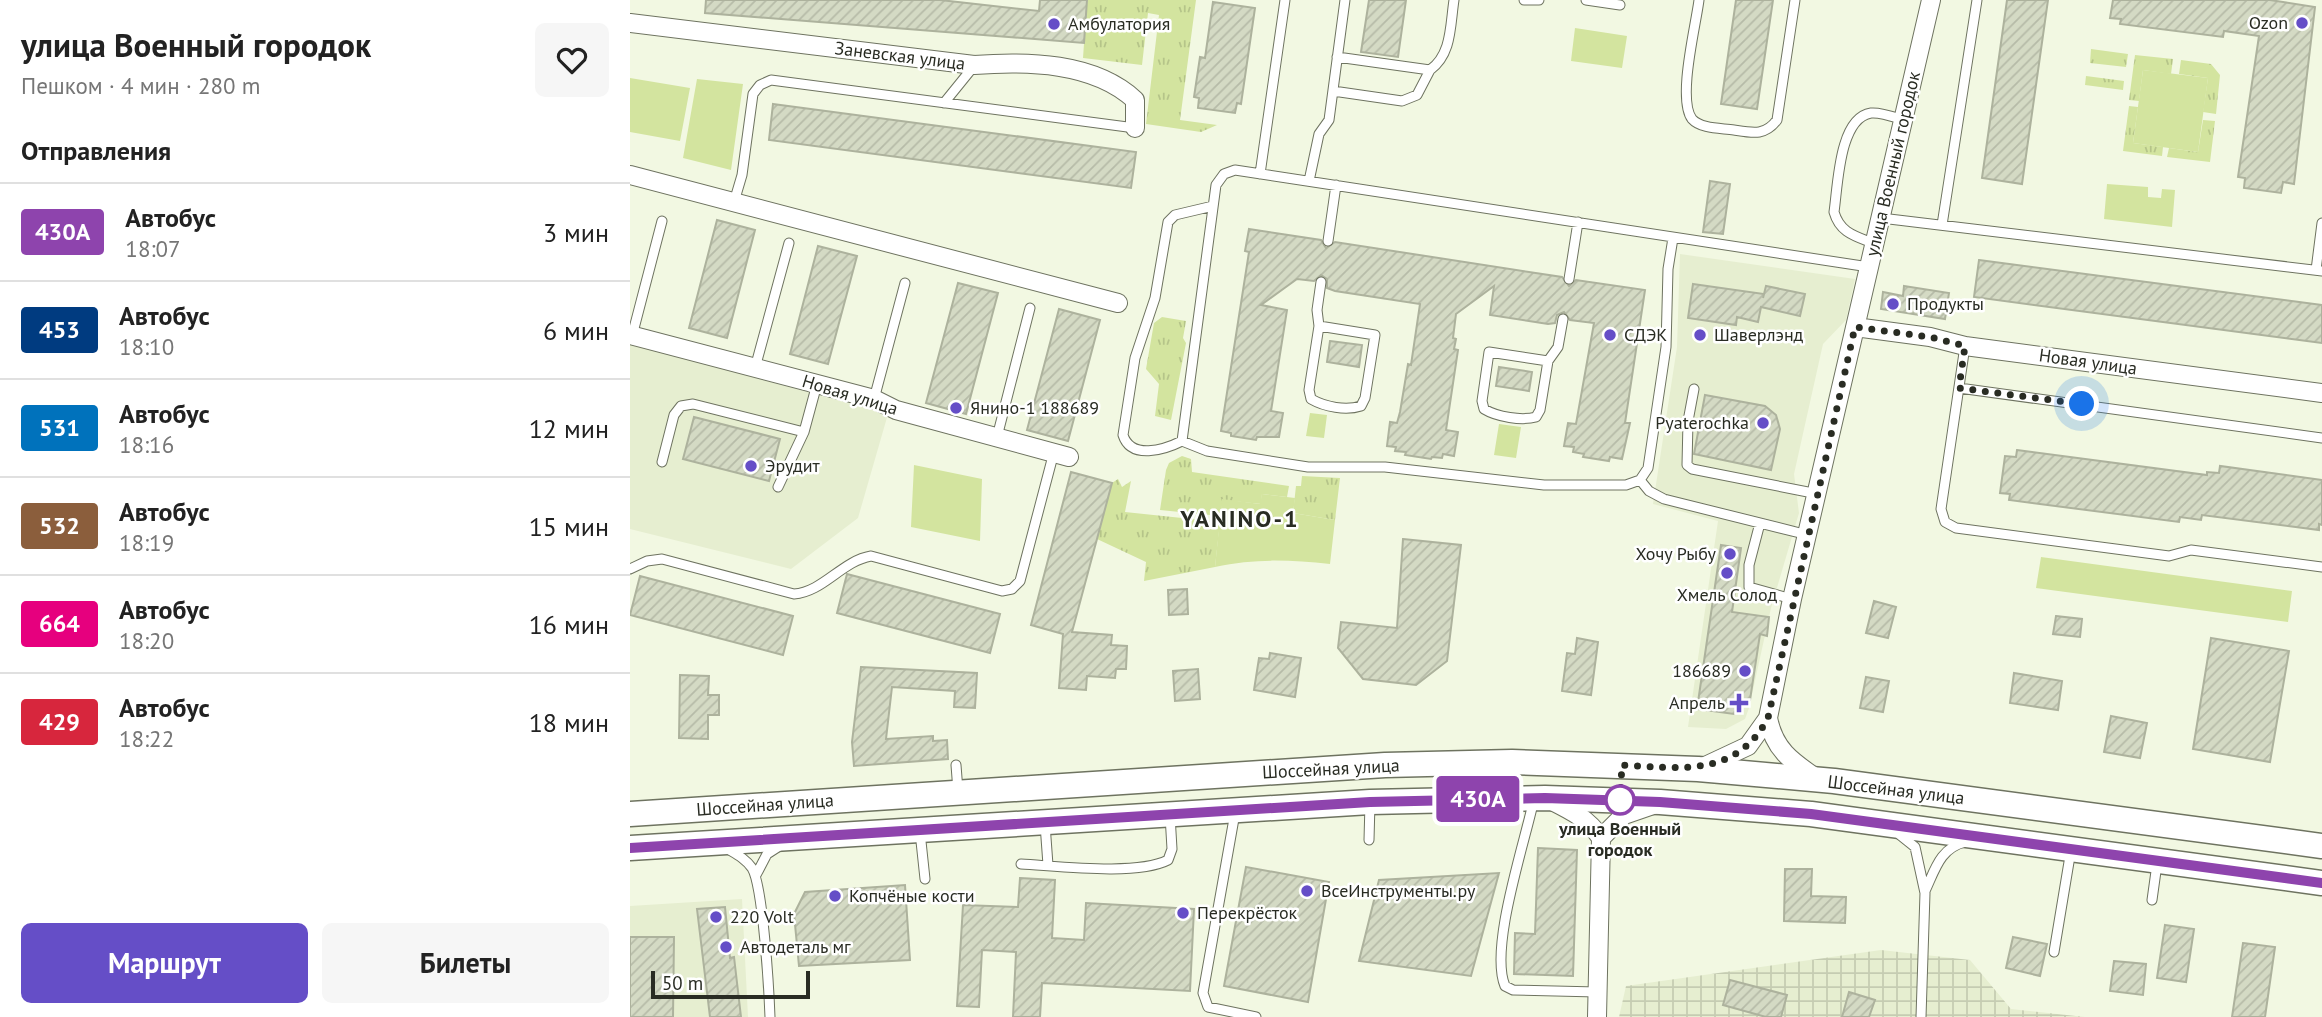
<!DOCTYPE html>
<html lang="ru">
<meta charset="utf-8">
<style>
body{margin:0;font-family:"PT Sans",sans-serif;background:#f6f6f6;color:#222;height:100vh;display:flex;flex-direction:column;font-size:26px;white-space:nowrap}
*{box-sizing:border-box;margin:0}
p{font-size:23px;color:#767676}
.icon{flex:none;width:38px;height:38px;fill:none;stroke:currentColor;stroke-width:2;stroke-linecap:round;stroke-linejoin:round}
.map{position:relative;flex:1;overflow:hidden}
.panel{display:flex;flex-direction:column;background:#fff;width:630px}
.panel>*{flex:none}
.badge{padding:0 14px;border-radius:5px;font-size:24px;line-height:46px}
.scale{position:absolute;left:21px;bottom:18px;width:159px;box-sizing:border-box;padding-left:7px;border:4px solid #292c23;border-top:0;font-size:19px;line-height:24px;white-space:nowrap;color:#292c23;-webkit-text-stroke:5px #fff;paint-order:stroke}
.you{position:absolute;width:35px;height:35px;margin:-18px;border:5px solid #fff;border-radius:50%;background:#1a73e8;box-shadow:0 0 0 10px #1a73e833}
.map>.badge{position:absolute;translate:-50% -50%;box-shadow:0 0 0 4px #fff}
h2{padding:0 21px;font-size:26px;line-height:63px}
.round{display:grid;place-items:center;flex:none;width:74px;height:74px;border-radius:10px;background:#f6f6f6}
.overview{display:flex;align-items:center;justify-content:space-between;height:119px;padding:0 21px}
h1{font-size:33px;font-weight:700;line-height:52px}
.button{display:flex;gap:14px;margin-top:auto;padding:14px 21px}
.button a{flex:1;height:80px;border-radius:10px;background:#654ec7;color:#fff;font-size:28px;font-weight:700;line-height:80px;text-align:center}
.button a+a{background:#f6f6f6;color:#222}
ul{padding:0;list-style:none}
li{display:flex;align-items:center;gap:21px;height:98px;padding:0 21px;border-top:2px solid #e0e0e0}
li div{flex:1}
li b{display:block;font-size:26px}
li em{font-style:normal}
li .badge{min-width:77px;font-weight:700;text-align:center}
main{display:flex;flex:1;min-height:0}
.map>svg:first-child{display:block}
.built{fill:#e6eed0}
.industrial{fill:url(#industrial-grid)}
.grass{fill:url(#grass-tufts)}
.park{fill:#d3e49f}
.building{fill:url(#building-hatch);stroke:#adb29d;stroke-width:2}
.lines{fill:none;stroke-linecap:round;stroke-linejoin:round}
.service-casing{stroke:#6e7360;stroke-width:11}
.minor-casing{stroke:#6e7360;stroke-width:20}
.secondary-casing{stroke:#6e7360;stroke-width:27}
.service{stroke:#fff;stroke-width:9}
.minor{stroke:#fff;stroke-width:18}
.secondary{stroke:#fff;stroke-width:24}
.line-casing{stroke:#fff;stroke-width:16}
.line{stroke:#8e44ad;stroke-width:10}
.walk{stroke:#292c23;stroke-width:7;stroke-dasharray:0 12.6}
.poi-dot{fill:#654ec7;stroke:#fff;stroke-width:2.5}
.stop-dot{fill:#fff;stroke:#8e44ad;stroke-width:3.5}
.labels{text-anchor:middle;stroke-width:5;stroke-linejoin:round;paint-order:stroke}
.poi-label{font-size:18px;fill:#292c23;stroke:#fff;text-anchor:start}
.street-label{font-size:18px;fill:#292c23;stroke:#fff}
.stop-label{font-size:18px;font-weight:bold;fill:#292c23;stroke:#fff}
.district-label{font-size:24px;font-weight:bold;letter-spacing:2px;fill:#292c23;stroke:#fff}
</style>
<main>
<section class="panel">
<div class="overview"><div><h1>улица Военный городок</h1><p>Пешком · 4 мин · 280 m</p></div><a class="round"><svg class="icon" aria-label="heart" viewBox="0 0 24 24"><path d="M12 20l-8-8c-3-5 5-10 8-4 3-6 11-1 8 4z"/></svg></a></div>
<h2>Отправления</h2>
<ul>
<li><span class="badge" style="background:#8e44ad;color:#fff">430А</span><div><b>Автобус</b><p>18:07</p></div><em>3 мин</em></li>
<li><span class="badge" style="background:#003b80;color:#fff">453</span><div><b>Автобус</b><p>18:10</p></div><em>6 мин</em></li>
<li><span class="badge" style="background:#0072bc;color:#fff">531</span><div><b>Автобус</b><p>18:16</p></div><em>12 мин</em></li>
<li><span class="badge" style="background:#8b5e3c;color:#fff">532</span><div><b>Автобус</b><p>18:19</p></div><em>15 мин</em></li>
<li><span class="badge" style="background:#e6007e;color:#fff">664</span><div><b>Автобус</b><p>18:20</p></div><em>16 мин</em></li>
<li><span class="badge" style="background:#d7263d;color:#fff">429</span><div><b>Автобус</b><p>18:22</p></div><em>18 мин</em></li>
</ul>
<div class="button"><a>Маршрут</a><a>Билеты</a></div>
</section>
<div class="map">
<svg width="1692" height="1017" viewBox="0 0 1692 1017">
<defs>
<pattern id="industrial-grid" width="8" height="8" patternUnits="userSpaceOnUse" patternTransform="scale(1.75)"><rect width="8" height="8" fill="#e6eed0"/><path d="M0 4h8M4 0v8" fill="none" stroke="#c5ccb2"/></pattern>
<pattern id="grass-tufts" width="24" height="20" patternUnits="userSpaceOnUse" patternTransform="scale(1.75)"><rect width="24" height="20" fill="#d3e49f"/><path d="M3 7l-1-3M5 7V3M7 7l1-3M15 17l-1-3M17 17v-4M19 17l1-3" fill="none" stroke="#b5c489"/></pattern>
<pattern id="building-hatch" width="6" height="6" patternUnits="userSpaceOnUse" patternTransform="scale(1.75)"><rect width="6" height="6" fill="#d4dac4"/><path d="M-1 1l2-2M0 6l6-6M5 7l2-2" fill="none" stroke="#b6bba8"/></pattern>
</defs>
<rect width="100%" height="100%" fill="#f2f8e2"/>
<path class="built" d="M1050 254 1225 279 1216 320 1193 344 1164 474 1169 513 1141 608 1119 708 1115 719 1096 729 1058 727 1088 521 1023 504 1047 347Z
M0 344 258 414 228 518 161 569 0 529Z
M112 899 118 1017H0V906Z"/>
<path class="industrial" d="M1251 950 1340 960 1381 1009 1455 1017H989L996 986Z"/>
<path class="grass" d="M457 0H566L550 120 587 125 571 132 516 124 529 15 518 13 512 65 453 58Z
M1461 49 1498 54 1496 67 1460 63Z
M1505 55 1543 59 1541 74 1513 70 1509 101 1499 100Z
M1551 60 1581 64 1590 75 1586 114 1573 112 1578 78 1549 74Z
M1456 76 1494 81 1493 90 1455 85Z
M1499 106 1508 107 1503 143 1533 147 1532 156 1493 151Z
M1573 120 1585 121 1580 162 1537 157 1539 148 1568 152Z
M532 317 556 321 553 338 556 343 541 420 525 416 529 384 516 369 524 323Z
M552 456 561 459 562 472 659 486 657 497 632 494 631 504 593 500 590 516 530 510 536 470 539 463Z
M672 476 710 478 705 520 663 513 666 486H671Z
M488 479 492 487 501 481 495 512 590 522 585 567 514 581 516 562 467 539 482 483Z"/>
<path class="park" d="M945 28 997 36 992 68 941 61Z
M1513 70 1578 78 1568 152 1503 143Z
M0 78 60 88 50 141 0 132Z
M67 79 113 84 101 170 53 158Z
M1477 184 1518 187V197L1531 198 1532 189 1545 190 1542 227 1474 219Z
M680 413 697 415 694 438 676 436Z
M869 424 891 427 886 458 864 455Z
M284 465 352 479 350 541 281 527Z
M632 494 665 498 663 513 705 520 700 564C660 560 625 558 585 567L592 499 630 504Z
M1411 557 1662 591 1658 622 1406 588Z"/>
<path class="building" d="M76 0H310L409 11 410 0H457L454 43 75 13Z
M739 0H776L768 57 731 52Z
M1106 0H1143L1127 109 1091 104Z
M1377 0H1418L1392 184 1352 178Z
M1483 0H1640L1685 7 1664 184 1653 182 1651 193 1614 188 1615 178 1608 177 1629 36 1594 31 1593 37 1490 24 1491 19 1480 18Z
M583 2 625 8 611 104 607 103 605 113 568 108 569 98 564 97 570 57 575 58Z
M143 104 506 152 501 188 139 140Z
M1080 181 1100 184 1093 234 1073 232Z
M87 220 125 230 97 338 59 328Z
M619 229 691 240 696 248 705 242 932 277 939 286 946 280 1015 290 995 423H1000L992 459 980 457 979 461 953 457 954 454 943 452 944 447 934 446 938 423 946 424 964 323 940 320 934 312 927 315 925 323 918 324 860 315 864 286 826 314 823 338 826 339 824 349 828 350 816 430 828 432 824 456 813 454 812 458 802 457 801 459 775 455 776 452 765 451 766 447 757 446 760 422 767 423 770 412 778 364 781 365 790 304 705 291 697 288V279L691 275 684 281 667 279 631 305 657 310 641 411 653 413 649 437H627L626 440 601 436V433L591 431 619 252 615 251Z
M188 246 227 256 198 364 160 354Z
M1349 260 1692 305V343L1344 297Z
M328 283 368 293 336 414 296 403Z
M1063 284 1134 294 1133 298 1136 286 1175 294 1170 316 1131 307 1128 322 1107 317 1106 325 1058 318Z
M1274 286 1319 293 1315 319 1251 309 1253 292 1273 296Z
M429 309 470 320 438 441 397 430Z
M700 341 732 345 729 367 697 362Z
M869 367 902 372 899 391 866 386Z
M1075 395 1135 406 1146 415 1150 429 1141 470 1064 454Z
M64 417 150 439 139 481 53 459Z
M1387 450 1577 475V472L1589 473 1590 466 1692 480V525L1689 524V530L1572 515 1571 520 1550 517 1549 522 1379 500 1380 494 1370 493 1375 456 1386 457Z
M441 472 482 483 442 632 482 635 481 645 497 646 496 669H486L485 678 457 676 456 690 429 688 433 634 401 625Z
M773 539 831 545 817 661 786 685 733 679 708 648 711 622 767 628Z
M1091 545 1111 548 1102 612 1139 617 1137 636 1130 634 1120 700 1104 714 1067 709Z
M217 574 370 614 360 653 207 613Z
M10 576 163 616 153 655 0 615Z
M557 589 558 614 539 615 538 590Z
M1244 601 1266 607 1258 638 1236 633Z
M1426 616 1452 619 1450 637 1423 634Z
M947 638 968 642 961 695 932 691 937 653 945 654Z
M1581 638 1659 651 1640 762 1563 749Z
M640 653 671 658 665 697 624 690 629 658 639 659Z
M231 667 347 673 345 708 324 707 325 691 262 687 256 739 303 736V741L317 740 318 759 224 766 222 742Z
M568 669 570 699 545 701 543 671Z
M1384 673 1432 681 1428 710 1380 703Z
M50 675 79 676 78 695H89V715H78V739L49 738Z
M1236 677 1259 681 1253 712 1230 708Z
M1481 716 1517 723 1510 758 1474 752Z
M908 848 947 850 943 976 884 974 885 933 905 934Z
M616 867 699 882 678 1002 594 986Z
M1155 869H1182L1181 896 1216 897 1215 923 1154 921Z
M869 873 841 976 729 961 749 880Z
M390 878 425 880 422 938 454 940 456 903 564 909 560 991 412 983 410 1017H383L386 952 352 950 349 1007 327 1006 333 905 388 907Z
M275 885 280 960 169 966 164 914 175 892Z
M95 907 100 958 104 957 111 1017H80L67 909Z
M1535 925 1564 929 1556 982 1527 978Z
M0 937H44L43 1017H0Z
M1383 937 1417 944 1410 976 1376 968Z
M1613 943 1645 947 1635 1017H1602Z
M1484 961 1516 964 1513 995 1480 991Z
M1100 980 1157 995 1151 1017H1136L1093 1005Z
M1219 992 1245 1000 1239 1017H1212Z"/>
<g class="lines">
<defs>
<path id="service" d="M894 0H909
M956 0 990 5
M1069 0C1066 25 1047 99 1062 119 1071 129 1091 128 1104 130 1123 133 1135 136 1147 120L1165 0
M707 57 800 70C822 54 820 26 824 0
M703 91 772 101 787 95 800 70
M314 103 344 66
M630 174 655 0
M679 181 689 134 699 120 715 0
M104 202 112 175 123 94 130 85 141 80 505 128
M1251 218 1692 271
M1312 225 1347 0
M1043 238 1038 269 1036 347 1018 468 1010 480 996 485H914L755 467H678L577 451 552 441 586 185 594 174 605 170 1239 267
M698 241 706 185
M1245 244C1225 236 1210 233 1204 212 1208 185 1209 118 1241 113 1251 112 1264 117 1274 120
M1686 270 1692 223
M939 279 948 222
M689 326 745 335 735 398 731 406C716 411 695 407 681 399L679 390 689 326 687 310 691 282
M2 336 32 221
M1335 346 1311 509 1315 522 1326 528 1539 556 1561 550 1692 567
M918 361 859 352 852 401 854 409C867 417 892 421 906 417L910 410 918 361 928 347 933 319
M125 368 159 243
M1329 388 1692 438
M1064 389 1058 421 1057 465 1062 469 1188 494
M244 399 275 283
M367 437 400 308
M552 441C534 450 501 460 493 435L505 358 525 298 538 222 545 215 583 206
M32 462 44 415 51 406 63 404 174 432
M1010 480 1019 491 1034 499 1178 535
M148 487 174 432 187 384
M1130 523 1119 565V587L1162 599
M0 569 17 561 32 559 164 594C193 592 212 561 241 556L372 591 382 589 390 581 424 452
M326 765 328 791
M904 799C895 842 859 948 875 986L883 990 967 992
M605 813 573 993 578 1007 626 1017
M415 824 418 865
M290 832 295 879
M1270 835 1285 847 1295 893 1291 1017
M739 840 740 803
M96 848C106 854 115 858 122 868 133 886 139 990 140 1017
M391 864C428 866 507 876 538 860L542 849 540 815
M126 875 137 854 151 845
M1295 891C1305 870 1310 848 1335 842
M1522 900 1527 864
M1424 952 1441 850"/>
<path id="minor" d="M0 23 344 65C397 61 464 62 505 100V128
M0 175 488 303
M1225 327 1300 337 1335 346 1692 393
M0 335 244 399 266 410 439 457
M1138 718C1144 749 1161 761 1186 778
M1071 768 1118 746 1138 718 1162 599 1301 0
M922 801C942 811 958 819 971 838L967 1017
M971 838 994 815 1023 805"/>
<path id="secondary" d="M0 814 755 765 882 762 1068 769 1204 781 1692 846
M0 848 740 802 915 798 1030 802 1181 814 1692 883"/>
</defs>
<use href="#service" class="service-casing"/>
<use href="#minor" class="minor-casing"/>
<use href="#secondary" class="secondary-casing"/>
<use href="#service" class="service"/>
<use href="#minor" class="minor"/>
<use href="#secondary" class="secondary"/>
</g>
<g class="lines">
<defs>
<path id="line" d="M0 848 740 802 915 798 1030 802 1181 814 1692 883"/>
</defs>
<use href="#line" class="line-casing"/>
<use href="#line" class="line"/>
<path class="walk" d="M990 800 992 765C1050 768 1106 778 1138 718L1225 327 1300 337 1335 346 1329 388 1452 404"/>
</g>
<g class="poi-dot">
<circle cx="1672" cy="23" r="7"/>
<circle cx="424" cy="24" r="7"/>
<circle cx="1263" cy="304" r="7"/>
<circle cx="980" cy="335" r="7"/>
<circle cx="1070" cy="335" r="7"/>
<circle cx="326" cy="408" r="7"/>
<circle cx="1133" cy="423" r="7"/>
<circle cx="121" cy="466" r="7"/>
<circle cx="1100" cy="554" r="7"/>
<circle cx="1097" cy="573" r="7"/>
<circle cx="1115" cy="671" r="7"/>
<path d="M1105.5 692.5h7v7h7v7h-7v7h-7v-7h-7v-7h7z"/>
<circle cx="677" cy="891" r="7"/>
<circle cx="205" cy="896" r="7"/>
<circle cx="553" cy="913" r="7"/>
<circle cx="86" cy="917" r="7"/>
<circle cx="96" cy="947" r="7"/>
</g>
<circle class="stop-dot" cx="990" cy="800" r="14"/>
<g class="labels">
<g class="poi-label">
<text x="1658" y="29" text-anchor="end">Ozon</text>
<text x="438" y="30">Амбулатория</text>
<text x="1277" y="310">Продукты</text>
<text x="994" y="341">СДЭК</text>
<text x="1084" y="341">Шаверлэнд</text>
<text x="340" y="414">Янино-1 188689</text>
<text x="1119" y="429" text-anchor="end">Pyaterochka</text>
<text x="135" y="472">Эрудит</text>
<text x="1086" y="560" text-anchor="end">Хочу Рыбу</text>
<text x="1097" y="601" text-anchor="middle">Хмель Солод</text>
<text x="1101" y="677" text-anchor="end">186689</text>
<text x="1095" y="709" text-anchor="end">Апрель</text>
<text x="691" y="897">ВсеИнструменты.ру</text>
<text x="219" y="902">Копчёные кости</text>
<text x="567" y="919">Перекрёсток</text>
<text x="100" y="923">220 Volt</text>
<text x="110" y="953">Автодеталь мг</text>
</g>
<g class="street-label">
<text transform="translate(270 56) rotate(7)" y="6">Заневская улица</text>
<text transform="translate(1263 164) rotate(-77)" y="6">улица Военный городок</text>
<text transform="translate(1458 362) rotate(8)" y="6">Новая улица</text>
<text transform="translate(220 395) rotate(17)" y="6">Новая улица</text>
<text transform="translate(701 769) rotate(-3)" y="6">Шоссейная улица</text>
<text transform="translate(1266 790) rotate(7)" y="6">Шоссейная улица</text>
<text transform="translate(135 805) rotate(-4)" y="6">Шоссейная улица</text>
</g>
<g class="stop-label">
<text x="990" y="835">улица Военный<tspan x="990" dy="21">городок</tspan></text>
</g>
<g class="district-label">
<text x="610" y="527">YANINO-1</text>
</g>
</g>
</svg>
<div class="scale">50 m</div>
<div class="you" style="left:1452px;top:404px"></div>
<b class="badge" style="left:848px;top:799px;background:#8e44ad;color:#fff">430А</b>
</div>
</main>
